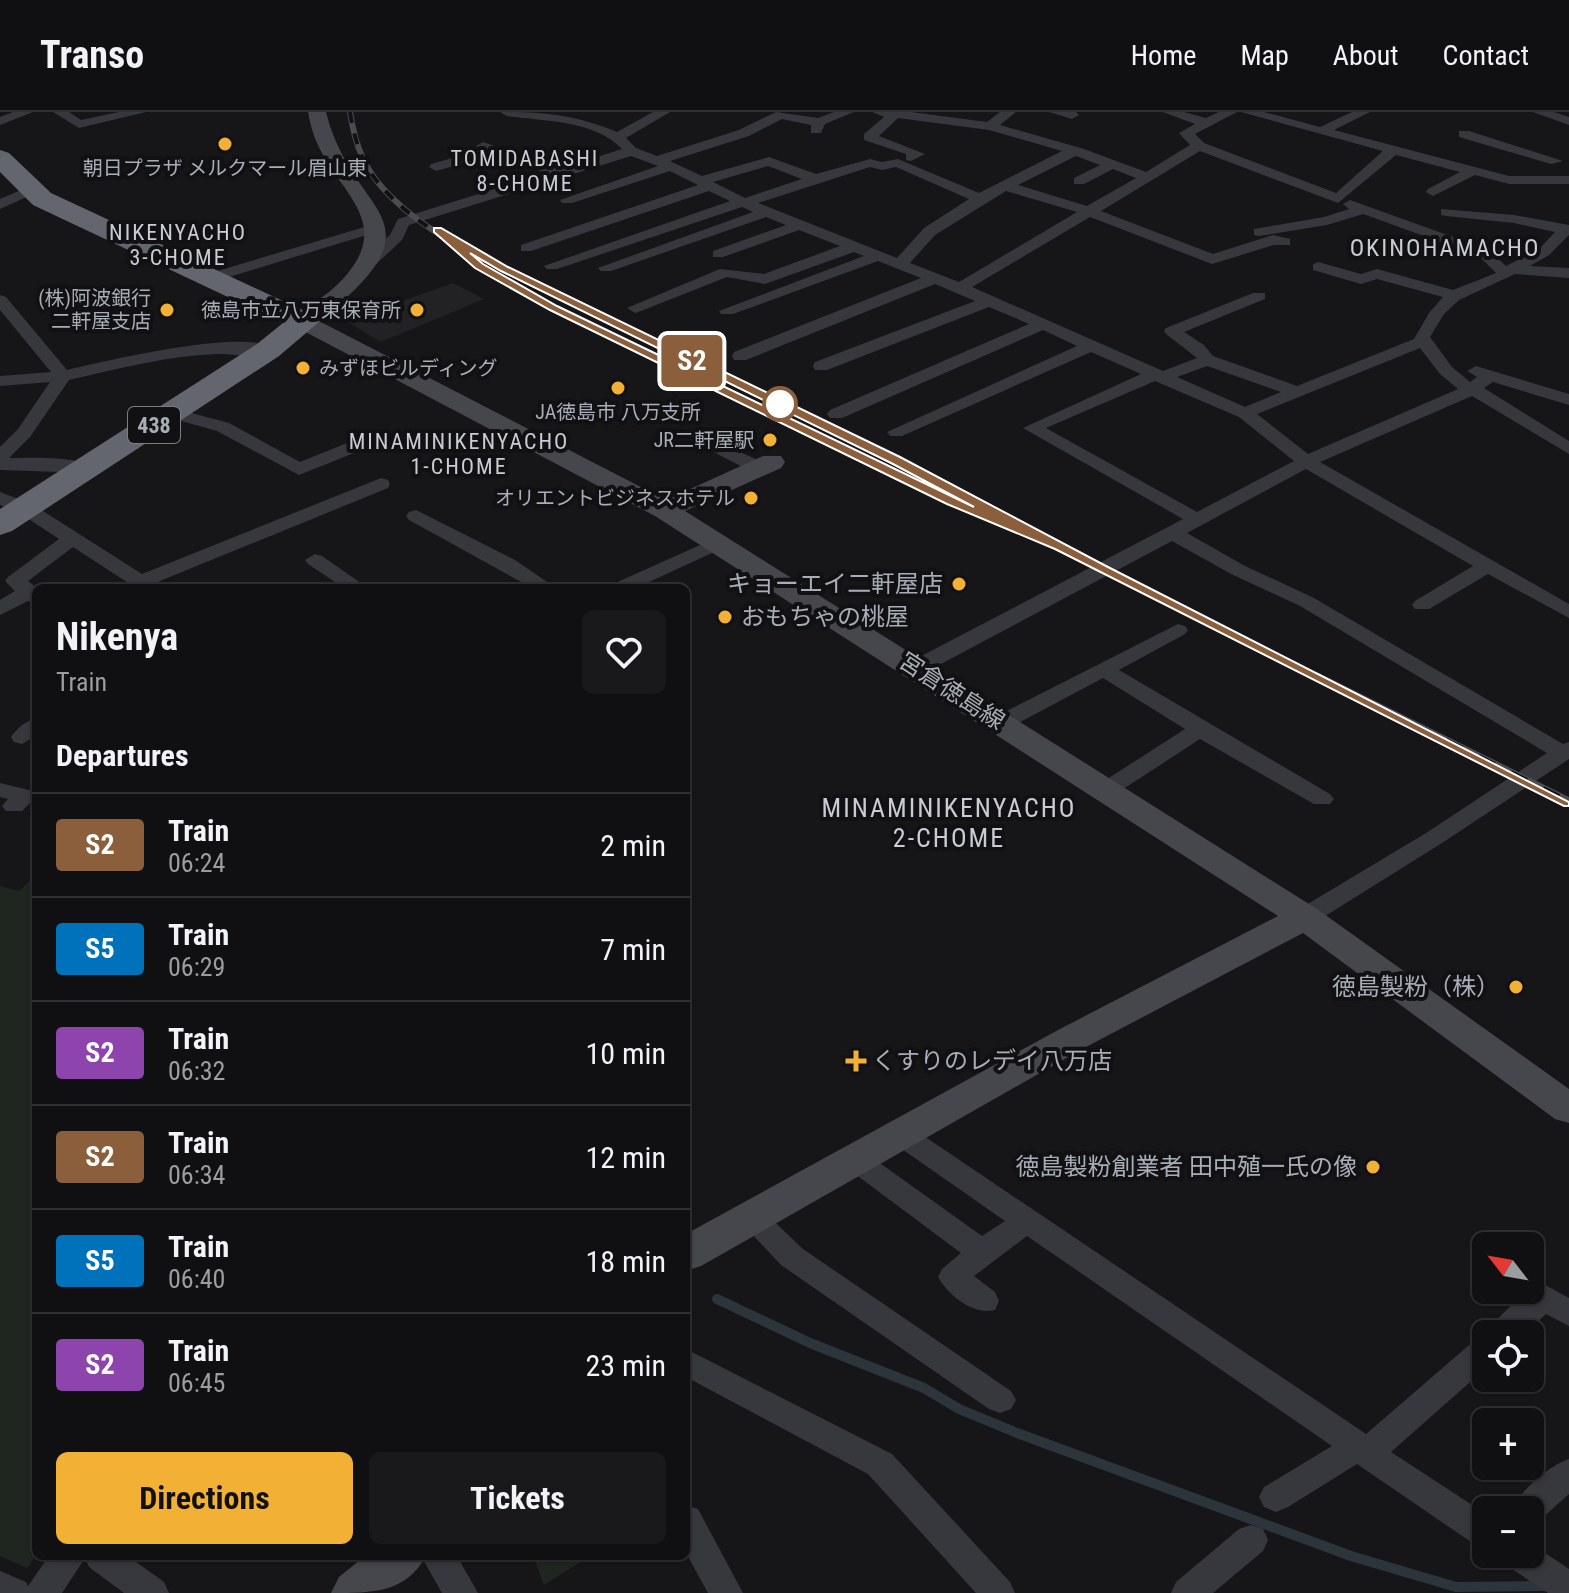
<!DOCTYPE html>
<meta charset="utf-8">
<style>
body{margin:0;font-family:"Roboto Condensed","Noto Sans JP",sans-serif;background:#19191b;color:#f1f3f6;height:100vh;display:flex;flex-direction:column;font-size:30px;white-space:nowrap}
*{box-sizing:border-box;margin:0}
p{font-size:26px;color:#9c9d9f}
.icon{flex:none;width:44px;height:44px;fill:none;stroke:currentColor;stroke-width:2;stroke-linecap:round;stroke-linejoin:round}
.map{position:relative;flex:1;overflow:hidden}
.drawer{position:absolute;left:32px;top:472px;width:658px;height:976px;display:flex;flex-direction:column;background:#101012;border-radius:12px;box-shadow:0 2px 6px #0004,0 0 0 2px #303032}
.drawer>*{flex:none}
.badge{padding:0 16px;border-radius:6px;font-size:28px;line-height:52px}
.needle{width:52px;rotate:301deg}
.buttons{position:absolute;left:1472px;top:1120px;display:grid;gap:16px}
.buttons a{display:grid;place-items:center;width:72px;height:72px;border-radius:12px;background:#101012;box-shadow:0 2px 6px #0004,0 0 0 2px #303032;font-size:40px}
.map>.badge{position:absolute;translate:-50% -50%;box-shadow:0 0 0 4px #fff}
h2{padding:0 24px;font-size:30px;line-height:72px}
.round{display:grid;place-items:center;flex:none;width:84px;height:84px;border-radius:12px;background:#19191b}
.head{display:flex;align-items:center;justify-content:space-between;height:136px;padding:0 24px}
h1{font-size:38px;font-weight:700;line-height:60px}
.action{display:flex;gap:16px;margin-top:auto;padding:16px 24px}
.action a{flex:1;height:92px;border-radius:12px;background:#f2b134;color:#111;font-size:32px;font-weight:700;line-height:92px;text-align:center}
.action a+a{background:#19191b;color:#f1f3f6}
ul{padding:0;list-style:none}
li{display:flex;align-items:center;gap:24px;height:104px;padding:0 24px;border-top:2px solid #303032}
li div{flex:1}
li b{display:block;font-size:30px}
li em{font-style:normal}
li .badge{min-width:88px;font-weight:700;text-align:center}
header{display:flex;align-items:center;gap:48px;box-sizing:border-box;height:112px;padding:0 40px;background:#101012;border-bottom:2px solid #303032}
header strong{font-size:38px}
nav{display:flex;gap:44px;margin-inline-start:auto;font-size:28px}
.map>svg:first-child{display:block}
.built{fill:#222225}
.green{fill:#1e261f}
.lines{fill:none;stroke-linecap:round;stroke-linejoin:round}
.stream{stroke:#2c353c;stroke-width:10}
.street{fill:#37383d;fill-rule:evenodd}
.secondary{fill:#45474d;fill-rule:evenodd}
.highway{fill:#63666e;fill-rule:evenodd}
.rail-far2-casing{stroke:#4a4c52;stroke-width:6}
.rail-far1-casing{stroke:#4a4c52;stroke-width:7}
.rail-casing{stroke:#4a4c52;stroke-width:9}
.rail-far2{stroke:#111113;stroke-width:4;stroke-dasharray:11;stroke-linecap:butt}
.rail-far1{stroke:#111113;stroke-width:5;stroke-dasharray:14;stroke-linecap:butt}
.rail{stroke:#111113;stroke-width:6;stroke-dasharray:18;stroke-linecap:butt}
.line{fill:#8b5e3c;stroke:#fff;stroke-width:2;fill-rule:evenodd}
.poi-dot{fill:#f2b134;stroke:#111113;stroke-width:3}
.stop-dot{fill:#fff;stroke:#8b5e3c;stroke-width:4}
.labels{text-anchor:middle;stroke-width:8;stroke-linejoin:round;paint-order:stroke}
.far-poi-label{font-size:20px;fill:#a8adb8;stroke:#111113;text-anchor:end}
.far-neighbourhood-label{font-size:22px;letter-spacing:2px;fill:#c9ccd4;stroke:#111113}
.shield{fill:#111113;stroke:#7b7e86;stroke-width:2}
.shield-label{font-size:22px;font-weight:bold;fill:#a8adb8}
.far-quarter-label{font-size:24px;letter-spacing:2px;fill:#c9ccd4;stroke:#111113}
.poi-label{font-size:24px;fill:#a8adb8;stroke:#111113;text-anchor:end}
.street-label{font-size:24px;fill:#a8adb8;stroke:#111113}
.neighbourhood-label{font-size:26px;letter-spacing:2px;fill:#c9ccd4;stroke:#111113}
</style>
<header>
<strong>Transo</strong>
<nav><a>Home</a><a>Map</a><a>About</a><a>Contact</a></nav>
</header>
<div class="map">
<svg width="1569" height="1481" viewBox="0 0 1569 1481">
<rect width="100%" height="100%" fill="#161618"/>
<path class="built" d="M453 171 484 187 381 230 346 209Z"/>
<path class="green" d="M36 763V1444L27 1456 0 1444V774L19 779Z
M533 1444H590L544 1473Z"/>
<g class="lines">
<path class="stream" d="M717 1187 810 1231 924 1276 959 1297 1017 1321 1351 1444 1456 1475 1545 1474"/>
<path class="street" d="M13 0H33L0 13V5Z
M53 0H69L81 8 119 0H146L79 16Z
M500 0C545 0 576 3 617 20L653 0H670L626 26 636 36 657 44 739 18 776 0 818 6 834 0H854L825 12 821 21H811V13L782 7 749 24 670 49 702 64 769 45 816 62 870 47 882 50 898 47 979 81 1062 39 989 18 898 6 879 24 925 42 911 49 906 48V42L864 28V22L884 5 872 0H911L987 10 1000 0H1016L1000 13 1084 37 1146 60 1190 33 1179 21 1195 12 1163 0H1184L1206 6 1219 0H1237L1195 22 1204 31 1336 81 1383 39 1241 0H1264L1320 15 1352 0H1370L1334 18 1509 64H1569V72H1509L1475 63 1433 84 1426 80 1428 77 1460 60 1396 43 1338 91 1200 39 1101 99 1213 142 1273 123 1290 127V133H1274L1212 152 1090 105 972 175 1163 259 1197 246 1166 222 1164 219 1166 216 1253 181H1265V187L1184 220 1204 233 1213 244 1297 274 1414 227 1429 201 1443 185 1377 167 1361 172 1313 158V152L1318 150 1361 162 1377 157 1453 178 1496 161 1479 144 1363 102 1327 113 1259 124 1254 123V117L1324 105 1349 97 1343 92 1350 88 1489 138 1506 154 1539 137 1555 120 1514 111 1446 104 1441 103V97L1514 103 1569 113V123L1549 143 1530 154 1569 156V166L1515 162 1459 188 1444 202 1430 225 1452 255 1470 270 1477 265 1467 259 1476 254 1569 282V293L1493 270 1484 276 1569 329V342L1472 284 1320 350 1569 492V506L1488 462 1429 497H1415L1412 493 1415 489 1473 454 1306 357 1187 421 1245 454 1314 486 1563 632 1569 630V647L1442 731 1314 811H1296L1293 805 1296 799 1426 721 1547 641 1300 494 1231 462 1172 429 924 561H908L905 556 908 551 1183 407 1023 316 1141 262 1091 240 902 324H890L887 320 1077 234 1043 218 842 306H830L827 302 830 298 1029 212 989 195 827 258H815L813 254 815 250 975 189 935 172 746 248H734L732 244 734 240 921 166 878 149 733 202H721L719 199 864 144 854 140 765 172 727 165 641 199 635 201 627 196 720 157 764 162 840 134 799 118 723 145H713V139L786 113 766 105 611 159H601L598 156 753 100 742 95 557 157H547L544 154 730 89 709 79 531 139H521V133L698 73 670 59 572 91H562L560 88 658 54 631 44 409 113 402 128 371 157H361V151L390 123 398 107 546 61 496 42 436 59 429 55 431 52 481 38 476 34 483 30 560 57 622 37C595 8 544 9 507 4ZM1076 44 1100 53 1074 66V72H1084L1113 57 1136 66 1087 94 1018 73ZM768 54 802 67 745 86 713 70ZM870 55 882 58 896 55 969 87 924 116 897 146 758 91ZM1006 79 1077 100 959 170 910 151 935 123ZM1420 236 1440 262 1458 277 1308 342 1257 302ZM1207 254 1281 280 1245 295 1177 265ZM1155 269 1239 305 1294 349 1197 400 1046 316Z
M1049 0H1076L1079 3 1072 7Z
M1533 0H1554L1569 5V13Z
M1459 19H1469L1563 49 1551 52 1459 25Z
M30 74 35 75V81L0 97V87Z
M378 111 385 115 383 118 216 169 210 171 202 166 204 163Z
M0 183 6 185 67 258C103 250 250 214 276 238 265 249 232 241 216 242 166 244 117 257 69 268L30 325 9 346C30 346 80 343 95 357L93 361 0 358V335L18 317 50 270 0 274V264L51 260 0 198Z
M173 296 229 311 300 350 367 323H379L382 327 379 331 299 363 217 319 167 305 164 301 167 297Z
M710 326 766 352 768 356 766 360H752L704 335 701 331 704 327Z
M381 366 388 368 390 372 388 376 155 471 160 476H136L73 435 28 469 37 476 36 491 28 489 0 503V488L15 479 5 469 8 465 59 427 18 400 0 393V380L32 392 142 462Z
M416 398 515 448 556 476H532L409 408 406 404 409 400Z
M718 425 728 431 725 435 636 476H610L613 472Z
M315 442 322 444 368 476H344L308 452 305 448Z
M1178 512 1185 514 1188 518 1185 522 1119 558 1330 682 1334 687 1330 692H1314L1200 627 1114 683H1098L1094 678 1098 673 1185 617 1103 566 1009 616 1001 618 990 611 993 606Z
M36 606V624L22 632 14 630 11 625C17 616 26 609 36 606Z
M0 671 33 679 36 685 22 699H6L2 694 8 687 0 685Z
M899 1011 909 1014 1366 1322 1475 1228 1486 1224V1256L1391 1340 1486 1402V1436L1474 1432 1357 1352 1288 1395 1276 1400 1264 1395 1259 1385 1264 1375 1332 1334 1027 1124 974 1164 995 1180 999 1189 995 1198C974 1204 948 1183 938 1165L942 1157 961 1141 843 1053 839 1046 843 1039 853 1035 863 1039 982 1124 1005 1109 889 1028 885 1021 889 1014Z
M750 1093 760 1096 803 1137 1011 1279 1016 1288 1011 1297 1000 1301 989 1297 781 1153 735 1104 740 1096Z
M1545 1173 1569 1186V1214L1546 1202 1524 1222H1488C1497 1203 1525 1179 1545 1173Z
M686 1237 892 1342 1010 1470 1015 1481H976L868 1362 686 1265Z
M1569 1347V1382L1540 1408 1530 1412V1398H1511C1521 1378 1548 1354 1569 1347Z
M686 1393 698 1397 743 1481H708L686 1441Z
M1251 1413 1263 1417 1268 1428 1263 1439 1213 1481H1171L1176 1470 1239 1417Z
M1530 1431 1569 1457V1481H1548L1506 1453 1501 1442H1530Z
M49 1444H128L164 1470 169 1481H124L89 1455 85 1446 62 1481H0V1459L26 1470 28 1474Z
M421 1444H457L478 1481H442Z"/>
<path class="secondary" d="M308 0H326C353 108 450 104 319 209L666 388 763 344H781L785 350 781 356 685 399 1317 797 1569 977V1011L1555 1007 1303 821 1084 936 701 1154 686 1159V1122L1058 918 1278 804 655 404 296 215 292 210 296 205C313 191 334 179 348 161 386 114 349 87 325 46 316 32 311 17 308 0Z
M365 1444H426C405 1481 374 1481 331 1481L339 1465Z"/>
<path class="highway" d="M0 38 9 41 51 81 315 204 319 210 279 244 12 419 0 423V397L257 232 283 211 33 93 0 60Z"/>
<defs>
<path id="rail-far2" d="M350 0C354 25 360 47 376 68 417 120 488 149 546 177 596 201 645 225 695 250
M490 161 553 196 664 250"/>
<path id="rail-far1" d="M660 248 942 385
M691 248C902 352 1111 461 1321 567"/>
<path id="rail" d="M1317 565 1569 690"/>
</defs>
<use href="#rail-far2" class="rail-far2-casing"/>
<use href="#rail-far1" class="rail-far1-casing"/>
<use href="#rail" class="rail-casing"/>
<use href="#rail-far2" class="rail-far2"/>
<use href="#rail-far1" class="rail-far1"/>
<use href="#rail" class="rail"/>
</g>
<path class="line" d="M434 116H441L508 155 900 345 1106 454 1569 690V694H1564L1055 437 947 392 550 198 475 156 434 120ZM470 141 501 159 891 351 974 395 557 194 483 152Z"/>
<g class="poi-dot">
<circle cx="225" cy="32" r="8"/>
<circle cx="167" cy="198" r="8"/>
<circle cx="417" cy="198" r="8"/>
<circle cx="303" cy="256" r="8"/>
<circle cx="618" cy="276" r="8"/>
<circle cx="770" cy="328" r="8"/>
<circle cx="751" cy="386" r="8"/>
<circle cx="959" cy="472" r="8"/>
<circle cx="725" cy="505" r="8"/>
<circle cx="1516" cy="875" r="8"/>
<path d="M852 937h8v8h8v8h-8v8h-8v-8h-8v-8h8z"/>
<circle cx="1373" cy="1055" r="8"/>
</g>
<circle class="stop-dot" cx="780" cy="292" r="16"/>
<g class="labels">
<g class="far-poi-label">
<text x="225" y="63" text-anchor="middle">朝日プラザ メルクマール眉山東</text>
<text x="151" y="193">(株)阿波銀行<tspan x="151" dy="23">二軒屋支店</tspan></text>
<text x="401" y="205">徳島市立八万東保育所</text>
<text x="319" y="263" text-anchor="start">みずほビルディング</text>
<text x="618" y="307" text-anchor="middle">JA徳島市 八万支所</text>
<text x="754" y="335">JR二軒屋駅</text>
<text x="735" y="393">オリエントビジネスホテル</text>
</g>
<g class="far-neighbourhood-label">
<text x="525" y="54">TOMIDABASHI<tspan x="525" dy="25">8-CHOME</tspan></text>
<text x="178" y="128">NIKENYACHO<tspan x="178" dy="25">3-CHOME</tspan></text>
<text x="459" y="337">MINAMINIKENYACHO<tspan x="459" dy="25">1-CHOME</tspan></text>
</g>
<rect class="shield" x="128" y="295" width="52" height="36" rx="6"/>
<g class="shield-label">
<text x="154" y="321">438</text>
</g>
<g class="far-quarter-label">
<text x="1445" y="144">OKINOHAMACHO</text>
</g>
<g class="poi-label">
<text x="943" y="480">キョーエイ二軒屋店</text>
<text x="741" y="513" text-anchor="start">おもちゃの桃屋</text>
<text x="1500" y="883">徳島製粉（株）</text>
<text x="872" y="957" text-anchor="start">くすりのレデイ八万店</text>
<text x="1357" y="1063">徳島製粉創業者 田中殖一氏の像</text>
</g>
<g class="street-label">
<text transform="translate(952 579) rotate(33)" y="8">宮倉徳島線</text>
</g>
<g class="neighbourhood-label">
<text x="949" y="705">MINAMINIKENYACHO<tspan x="949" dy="30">2-CHOME</tspan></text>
</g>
</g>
</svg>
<div class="buttons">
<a><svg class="needle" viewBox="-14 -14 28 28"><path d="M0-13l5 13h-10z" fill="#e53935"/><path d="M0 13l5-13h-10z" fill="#9c9d9f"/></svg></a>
<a><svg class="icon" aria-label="locate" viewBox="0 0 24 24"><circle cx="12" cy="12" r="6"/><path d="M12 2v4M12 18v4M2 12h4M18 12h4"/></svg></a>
<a>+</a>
<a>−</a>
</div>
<b class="badge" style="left:692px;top:249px;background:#8b5e3c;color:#fff">S2</b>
<section class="drawer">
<div class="head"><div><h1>Nikenya</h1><p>Train</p></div><a class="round"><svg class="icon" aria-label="heart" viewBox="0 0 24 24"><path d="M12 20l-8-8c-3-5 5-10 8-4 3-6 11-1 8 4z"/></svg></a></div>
<h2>Departures</h2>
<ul>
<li><span class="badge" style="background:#8b5e3c;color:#fff">S2</span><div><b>Train</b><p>06:24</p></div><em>2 min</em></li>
<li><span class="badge" style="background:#0072bc;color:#fff">S5</span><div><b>Train</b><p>06:29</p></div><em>7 min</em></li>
<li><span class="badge" style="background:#8e44ad;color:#fff">S2</span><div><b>Train</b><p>06:32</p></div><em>10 min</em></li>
<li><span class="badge" style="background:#8b5e3c;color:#fff">S2</span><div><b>Train</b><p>06:34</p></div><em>12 min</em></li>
<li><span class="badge" style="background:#0072bc;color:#fff">S5</span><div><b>Train</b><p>06:40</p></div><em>18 min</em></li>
<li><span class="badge" style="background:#8e44ad;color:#fff">S2</span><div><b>Train</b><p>06:45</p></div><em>23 min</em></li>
</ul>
<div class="action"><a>Directions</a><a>Tickets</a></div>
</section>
</div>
